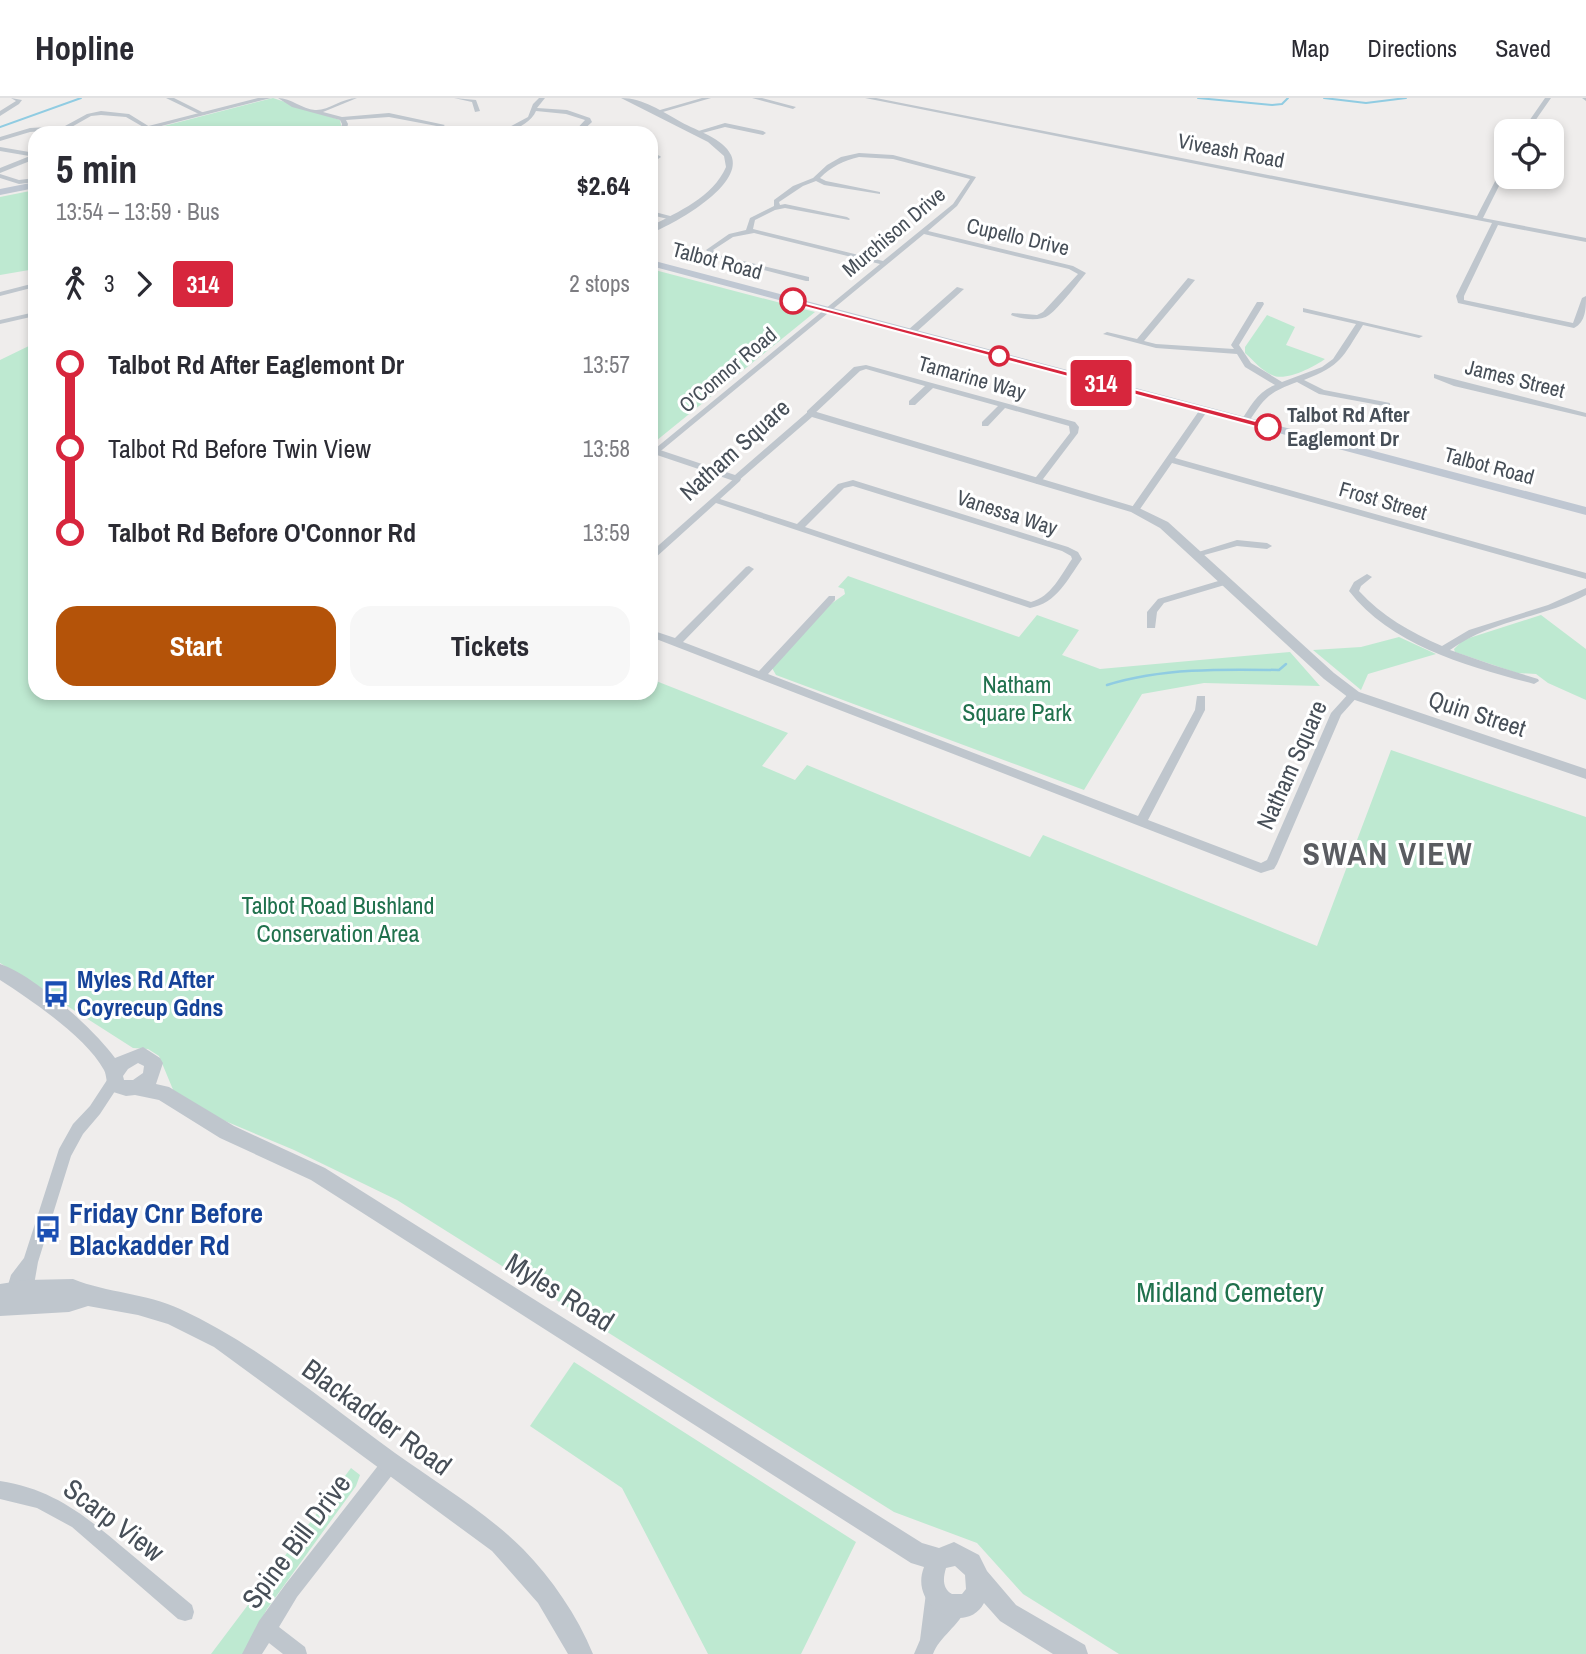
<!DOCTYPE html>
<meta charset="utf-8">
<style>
body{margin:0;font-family:"Archivo Narrow",sans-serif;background:#f7f7f7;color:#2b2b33;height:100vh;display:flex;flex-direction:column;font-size:26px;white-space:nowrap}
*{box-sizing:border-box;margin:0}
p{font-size:23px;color:#7c7c81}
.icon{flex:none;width:38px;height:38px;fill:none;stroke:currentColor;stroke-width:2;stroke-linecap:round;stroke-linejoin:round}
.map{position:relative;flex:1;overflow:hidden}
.sheet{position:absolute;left:28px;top:28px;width:630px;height:574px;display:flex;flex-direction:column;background:#fff;border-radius:21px;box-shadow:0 4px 10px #0003}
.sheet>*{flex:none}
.badge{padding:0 14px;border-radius:5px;font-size:24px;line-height:46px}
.controls{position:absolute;left:1494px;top:21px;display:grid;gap:14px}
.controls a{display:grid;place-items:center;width:70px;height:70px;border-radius:14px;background:#fff;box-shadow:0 4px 10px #0003;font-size:35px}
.map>.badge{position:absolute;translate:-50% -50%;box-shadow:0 0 0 4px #fff}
.legs{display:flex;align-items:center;gap:10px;height:77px;padding:0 28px;font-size:23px}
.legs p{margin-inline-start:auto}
.head{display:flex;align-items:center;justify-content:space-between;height:119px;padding:0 28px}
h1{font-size:38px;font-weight:800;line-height:52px}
.cta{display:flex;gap:14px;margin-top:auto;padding:14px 28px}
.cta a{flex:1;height:80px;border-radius:21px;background:#b45309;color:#fff;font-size:28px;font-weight:800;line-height:80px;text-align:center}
.cta a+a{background:#f7f7f7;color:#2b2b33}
ul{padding:0 28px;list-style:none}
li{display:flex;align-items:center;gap:24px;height:84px;font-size:26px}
li i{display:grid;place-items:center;width:10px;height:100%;margin:0 9px;background:currentColor}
li i::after{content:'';width:18px;height:18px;margin:-9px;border:5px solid;border-radius:50%;background:#fff}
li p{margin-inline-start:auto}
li:first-child i{background:linear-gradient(#0000 50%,currentColor 0)}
li:last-child i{background:linear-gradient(currentColor 50%,#0000 0)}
header{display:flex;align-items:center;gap:42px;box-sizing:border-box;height:98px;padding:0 35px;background:#fff;border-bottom:2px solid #e1e1e2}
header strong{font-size:33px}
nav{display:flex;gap:38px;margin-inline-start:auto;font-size:24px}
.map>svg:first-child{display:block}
.green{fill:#bee9d1}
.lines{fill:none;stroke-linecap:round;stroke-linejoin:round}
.stream-far1{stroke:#90cce2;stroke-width:2}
.stream{stroke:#90cce2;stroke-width:2.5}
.minor{fill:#bfc6cd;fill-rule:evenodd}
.tertiary{fill:#bfc6cd;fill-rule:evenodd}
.secondary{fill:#bfc7d2;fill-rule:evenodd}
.line-1{fill:#d7263d;stroke:#fff;stroke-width:2}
.stop-1-dot{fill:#fff;stroke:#d7263d;stroke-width:3.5}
.labels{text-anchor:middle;stroke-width:6;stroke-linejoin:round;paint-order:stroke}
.far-street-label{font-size:21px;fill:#474f58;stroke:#fff}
.far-stop-label{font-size:21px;font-weight:bold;fill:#474f58;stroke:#fff;text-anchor:start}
.street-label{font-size:24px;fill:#474f58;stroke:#fff}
.park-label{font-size:24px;fill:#20714d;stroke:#fff}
.transit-label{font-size:24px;font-weight:bold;fill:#164399;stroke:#fff;text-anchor:start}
.near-transit-label{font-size:28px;font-weight:bold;fill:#164399;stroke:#fff;text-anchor:start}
.near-street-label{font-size:28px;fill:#474f58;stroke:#fff}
.near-park-label{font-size:28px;fill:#20714d;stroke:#fff}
.district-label{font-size:32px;font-weight:bold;letter-spacing:2px;fill:#5a5c61;stroke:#fff}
</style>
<header>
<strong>Hopline</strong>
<nav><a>Map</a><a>Directions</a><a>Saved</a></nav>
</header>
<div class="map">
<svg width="1586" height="1556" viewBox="0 0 1586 1556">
<rect width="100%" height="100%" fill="#efedec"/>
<path class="green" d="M273 0 340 22 342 32 340 35H163L156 30Z
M35 92V171L0 177V99Z
M651 171 815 214 651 347Z
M1267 217 1295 229 1286 247 1325 261C1314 269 1285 284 1272 277 1262 273 1253 262 1245 255V249Z
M35 245V595H651V581L788 635 762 668 795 682 807 667 1030 759 1043 737 1317 848 1391 652 1586 719V1556H1119L1023 1496 977 1445 894 1414 397 1102 294 1052 206 1015 174 994 159 958 148 951 133 950 0 865V262Z
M848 478 1019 539 1037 517 1079 532 1062 557 1100 571 1290 554 1320 588 1204 585 1142 596 1084 692 776 577 772 570 828 508 845 496 844 491 838 489Z
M1541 517 1586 551V602L1548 585 1536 576 1517 575 1455 554 1454 551 1463 542Z
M1399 539 1436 556 1368 576 1361 592 1313 552 1361 549Z
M574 1264 856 1444 801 1556H708L622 1390 530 1328Z
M351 1370 360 1377 356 1388 267 1511 243 1556H211Z"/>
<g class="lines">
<path class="stream-far1" d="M1198 0 1272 7 1282 6 1288 0
M1324 0 1366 5 1406 0
M0 29 81 0"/>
<path class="stream" d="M1107 587C1161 570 1222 571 1279 572L1286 566"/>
<path class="minor" d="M11 0 22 2 19 6 0 18V13L16 3Z
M166 0H174L206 16 201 17Z
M278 0C291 0 302 11 315 12 328 13 342 0 357 0L323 14 342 19 389 15 445 27 442 29 389 19 346 22 348 26 346 35H340L342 26 340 22 292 9Z
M454 0 476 2 480 13 475 14 472 4Z
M539 0H545L537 10 567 12 590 20 592 24 580 35H573L585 22 566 16 536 13C531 25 512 35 498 35L528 19 533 6Z
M702 0H711L656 16 653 14Z
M752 0H762L796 9 793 11Z
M865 0H876L1477 118 1504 66 1507 64V72L1483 120 1586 140V144L1498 127 1464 198V202L1573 225 1582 200 1586 198C1586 210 1586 224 1574 230L1458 205 1456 198 1492 125Z
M1545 0H1551L1528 33H1522Z
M1582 0H1586V3Z
M101 13 129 16 150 29 145 30 126 19 101 17 91 18 68 31 30 34 0 43V39L30 30 65 28 87 16Z
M725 25 763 33 766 35 763 37 725 29 695 37 692 35Z
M0 49 35 55V59L0 53Z
M651 54 660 58 661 59 658 61 651 58Z
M859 55 893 57 976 79 957 108 928 133 1073 168 1086 175C1077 186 1059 210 1049 217 1040 224 1020 221 1011 217L1012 215 1037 217 1043 214 1078 176 1069 171 924 136 651 361V354L880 166 754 135 733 139 713 152 718 157 809 179V183H806L714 159 706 152 729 136 746 132 750 120 774 108V102L793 88 813 80 827 67 841 59ZM859 59 893 61 970 81 953 106 883 163 753 131 755 122 775 112 785 110 849 122 850 121 847 119 785 106 780 107 779 104 803 88 816 83 824 87 880 96V94L826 83 820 80C832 68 843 63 859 59Z
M0 76 19 82 35 80V84L19 86 0 80Z
M651 113 674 119 675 120 672 122 651 117Z
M1188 180 1195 182 1144 243 1156 246 1234 251 1231 247 1257 204H1263L1264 206 1239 247 1251 265 1282 284 1322 269 1333 261 1356 226 1303 214V210L1423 238 1419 240 1363 227C1342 260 1342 267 1304 282L1324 292 1390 305V309L1319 296 1297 284C1268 295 1265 299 1248 325L1245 326 1241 323C1250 309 1258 293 1275 287L1245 269 1237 256 1156 250 1103 236 1107 234 1137 241Z
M35 185V189L0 198V194Z
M957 189 964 191 914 236H908V232Z
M35 214V218L0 226V222Z
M866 267 1075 324 1079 329 1078 335 1040 385 1037 386 1033 383 1070 335 1069 328 1005 310 988 328H982V324L998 308 933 290 915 307H909V303L925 288 866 271 860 273 813 317H807V313L854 269Z
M1434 276 1586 315V319L1454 288 1434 280Z
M1201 310 1208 312 1175 360 1586 475V481L1172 365 1138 414H1132L1130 412Z
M737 378 741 381 740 383 720 401 797 426 838 386 853 382 1068 449 1078 454 1082 461C1067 482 1057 505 1030 510L716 405 654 461 651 462V454ZM853 388 1062 453 1071 458 1072 461C1061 477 1051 499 1031 504L805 429 844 390Z
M1237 442 1267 445 1272 448 1267 451 1237 448 1197 459 1192 456Z
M749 468 754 471 752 473 683 544 759 573 829 498H835V502L768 576 1138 718 1195 612 1197 598H1205V612L1148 722 1261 765 1267 762 1331 615 1350 594 1354 593 1359 597 1341 617 1277 766 1274 771 1261 775 651 539V532L675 540 746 469Z
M1367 476 1372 479 1361 488 1359 493C1382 518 1410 534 1442 548L1469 532 1548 507 1586 490V497C1543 520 1490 522 1450 552L1493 567 1538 581 1539 583 1534 586C1470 569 1391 548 1349 493L1354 484Z
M1225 481 1228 482V486L1164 505 1157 514 1155 530H1147V514L1158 501Z
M114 977 119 979 121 983 119 987 100 1016 83 1036 71 1058 38 1164 31 1204 25 1206 19 1202 13 1205 7 1203 5 1197 11 1177 24 1160 59 1051 73 1026 90 1008 109 979Z
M390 1357 396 1360 399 1366 396 1372 297 1499 279 1529 305 1549 307 1556H283L269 1545 262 1556H242L259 1523 285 1487 384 1360Z
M0 1383C53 1391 86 1418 126 1452 148 1470 170 1489 192 1507L194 1514 192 1521 185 1523 178 1521 72 1429 37 1410 0 1401Z
M935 1486 942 1488 944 1495 942 1513 950 1503 957 1501 964 1503 966 1510C959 1528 940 1538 933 1556H914L920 1542 926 1495 928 1488Z"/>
<path class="tertiary" d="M258 0H271L134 35H121Z
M621 0C643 0 663 14 681 24 697 33 723 40 731 57 745 87 674 126 651 135V128C678 114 713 99 726 69L724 58 708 44Z
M35 56V61L0 75V70Z
M810 312 1139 410 1168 424 1334 575 1359 594 1586 671V681L1349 600 1324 581 1160 430 1131 414 812 319 737 384 651 355 652 352H660L735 377Z
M0 866C34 877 94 931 115 960L143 949 160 960 163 965 156 986 169 989 234 1028 325 1070 922 1445 939 1450 954 1444 979 1457 987 1473 1016 1507 1085 1547 1088 1556H1053L1000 1523 984 1505C966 1539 908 1510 924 1469L911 1465 311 1082 220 1040 159 1002 135 997 126 998 110 993C106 986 107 978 104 972 86 939 31 902 0 882ZM138 965 144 968 143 975 133 982H124L123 978 128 971ZM955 1468 965 1477 966 1491 962 1496H952C942 1490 943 1480 946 1470Z
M73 1181C107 1195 146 1195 180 1211 258 1247 326 1305 395 1355 437 1385 487 1415 523 1451 552 1481 577 1517 593 1556H568L538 1505 492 1453 214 1249 168 1226 138 1217 88 1208 69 1214 0 1218V1186L26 1182Z"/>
<path class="secondary" d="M35 84V90L0 97V91Z
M651 162 1586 409V417L651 168Z"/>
</g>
<path class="line-1" d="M790 201 1271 327 1272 329 1264 331 790 205Z"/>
<defs>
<symbol id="bus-bare" viewBox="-9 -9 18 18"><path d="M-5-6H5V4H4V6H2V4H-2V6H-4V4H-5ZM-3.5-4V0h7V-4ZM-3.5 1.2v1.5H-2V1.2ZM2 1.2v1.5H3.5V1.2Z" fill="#1a4fb4" stroke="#fff" stroke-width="2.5" paint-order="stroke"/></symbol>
</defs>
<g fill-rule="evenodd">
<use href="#bus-bare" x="37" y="877" width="38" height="38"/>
<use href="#bus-bare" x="29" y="1112" width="38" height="38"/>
</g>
<g class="stop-1-dot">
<circle cx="793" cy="203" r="12"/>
<circle cx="999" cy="258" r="9"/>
<circle cx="1268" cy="329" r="12"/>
</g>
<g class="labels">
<g class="far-street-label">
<text transform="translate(1231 53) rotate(11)" y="7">Viveash Road</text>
<text transform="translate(894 134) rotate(-40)" y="7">Murchison Drive</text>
<text transform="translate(1018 139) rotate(13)" y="7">Cupello Drive</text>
<text transform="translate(717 163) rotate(15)" y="7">Talbot Road</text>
<text transform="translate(728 272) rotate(-40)" y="7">O'Connor Road</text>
<text transform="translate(972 280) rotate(16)" y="7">Tamarine Way</text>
<text transform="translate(1515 281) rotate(14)" y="7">James Street</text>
<text transform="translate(1489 368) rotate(15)" y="7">Talbot Road</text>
<text transform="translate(1383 403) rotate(16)" y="7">Frost Street</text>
<text transform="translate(1007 415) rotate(18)" y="7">Vanessa Way</text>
</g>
<g class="far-stop-label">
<text x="1287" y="324">Talbot Rd After<tspan x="1287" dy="24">Eaglemont Dr</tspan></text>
</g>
<g class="street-label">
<text transform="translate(735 352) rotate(-42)" y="8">Natham Square</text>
<text transform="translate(1477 616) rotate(18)" y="8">Quin Street</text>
<text transform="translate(1292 667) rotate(-66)" y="8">Natham Square</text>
</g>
<g class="park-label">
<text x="1017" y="595">Natham<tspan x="1017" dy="28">Square Park</tspan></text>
<text x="338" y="816">Talbot Road Bushland<tspan x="338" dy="28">Conservation Area</tspan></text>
</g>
<g class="transit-label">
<text x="77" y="890">Myles Rd After<tspan x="77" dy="28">Coyrecup Gdns</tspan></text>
</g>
<g class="near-transit-label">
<text x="69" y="1125">Friday Cnr Before<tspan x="69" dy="32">Blackadder Rd</tspan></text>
</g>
<g class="near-street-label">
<text transform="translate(560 1194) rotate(32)" y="10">Myles Road</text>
<text transform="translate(377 1319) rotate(36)" y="10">Blackadder Road</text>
<text transform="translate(114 1422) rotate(37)" y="10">Scarp View</text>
<text transform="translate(296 1443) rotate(-53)" y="10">Spine Bill Drive</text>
</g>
<g class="near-park-label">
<text x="1230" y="1204">Midland Cemetery</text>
</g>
<g class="district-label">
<text x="1388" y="767">SWAN VIEW</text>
</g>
</g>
</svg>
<div class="controls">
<a><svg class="icon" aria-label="locate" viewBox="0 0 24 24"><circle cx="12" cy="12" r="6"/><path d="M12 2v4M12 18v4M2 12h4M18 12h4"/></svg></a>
</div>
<b class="badge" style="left:1101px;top:285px;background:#d7263d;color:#fff">314</b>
<section class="sheet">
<div class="head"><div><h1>5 min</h1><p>13:54 – 13:59 · Bus</p></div><b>$2.64</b></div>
<div class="legs"><svg class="icon" aria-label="walk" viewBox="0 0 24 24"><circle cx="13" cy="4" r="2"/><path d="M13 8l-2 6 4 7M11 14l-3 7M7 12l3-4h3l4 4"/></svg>3<svg class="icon" aria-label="forward" viewBox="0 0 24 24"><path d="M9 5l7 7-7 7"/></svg><b class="badge" style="background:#d7263d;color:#fff">314</b><p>2 stops</p></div>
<ul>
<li><i style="color:#d7263d"></i><b>Talbot Rd After Eaglemont Dr</b><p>13:57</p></li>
<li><i style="color:#d7263d"></i><span>Talbot Rd Before Twin View</span><p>13:58</p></li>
<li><i style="color:#d7263d"></i><b>Talbot Rd Before O'Connor Rd</b><p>13:59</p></li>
</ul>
<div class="cta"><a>Start</a><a>Tickets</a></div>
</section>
</div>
